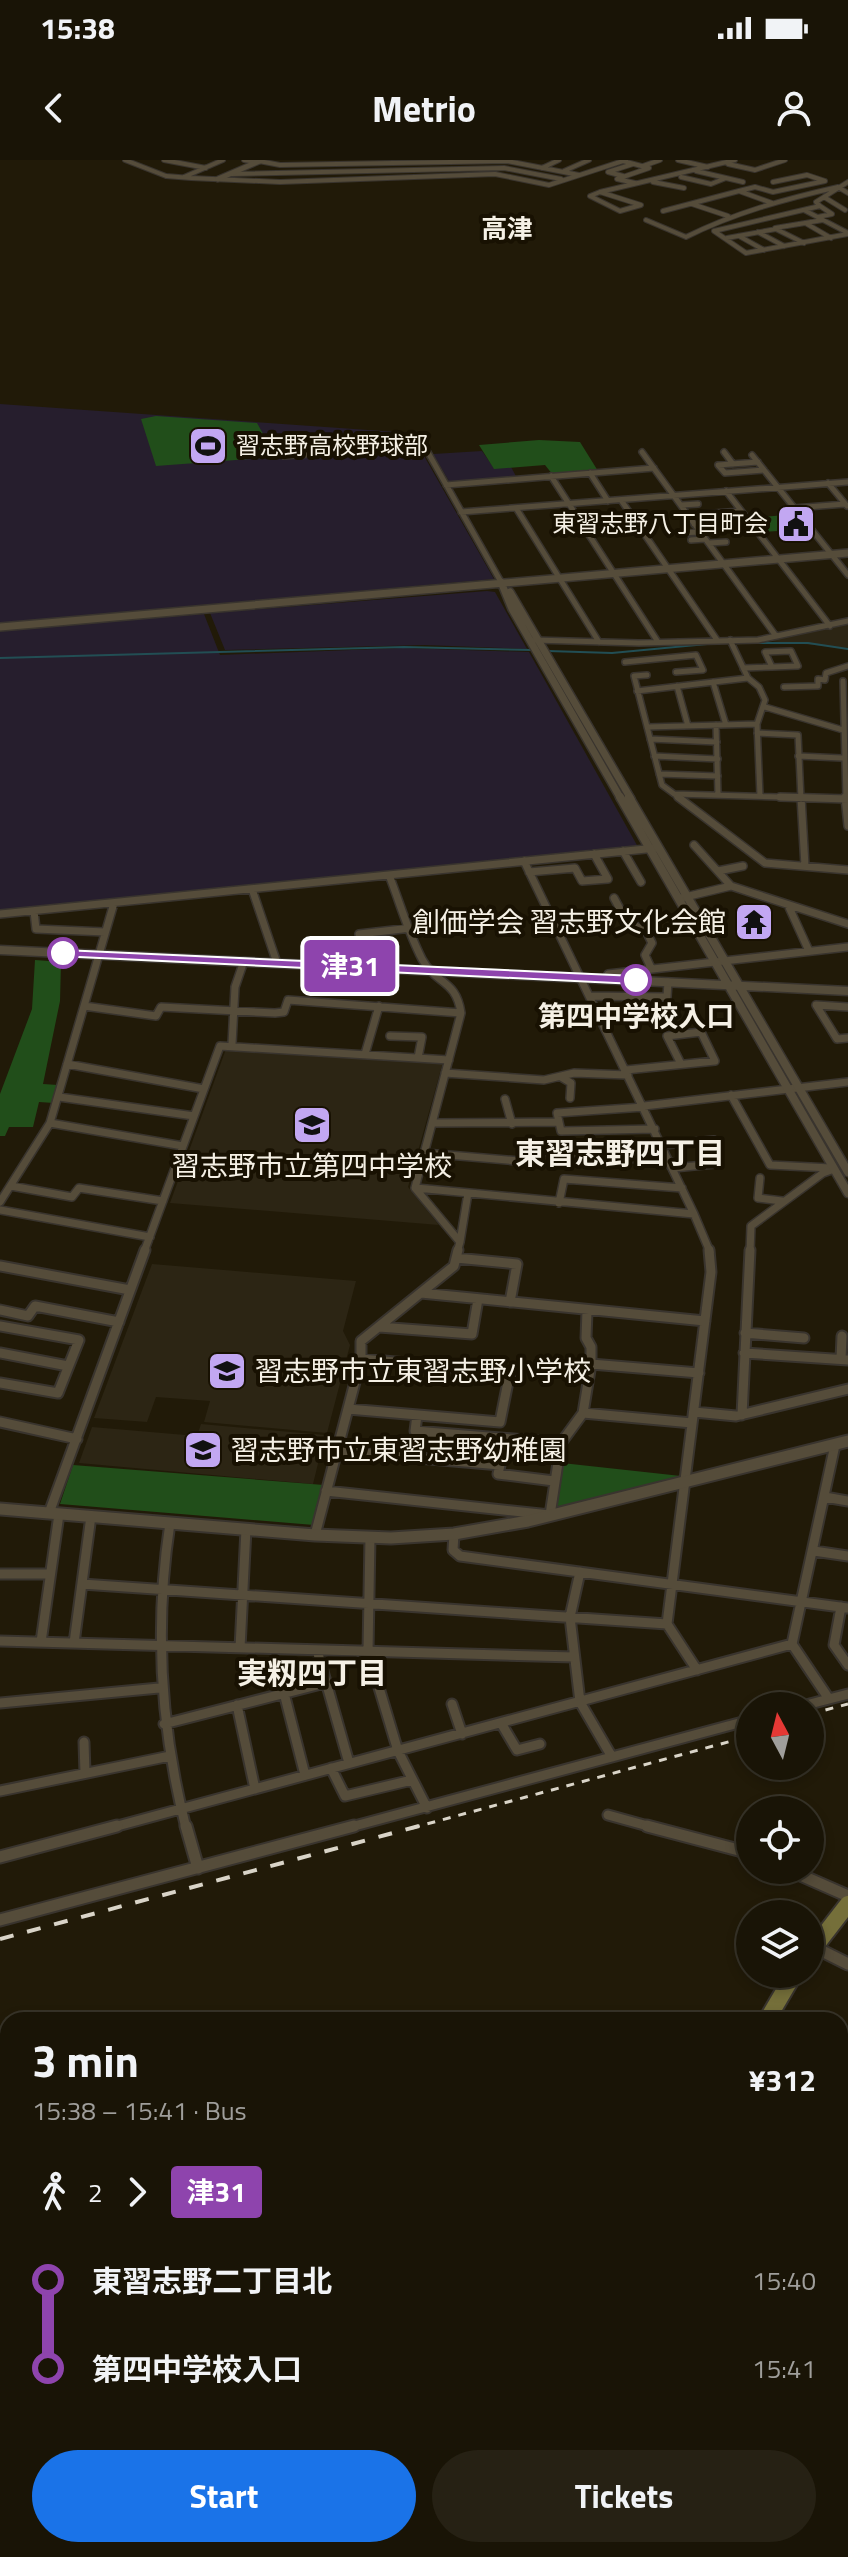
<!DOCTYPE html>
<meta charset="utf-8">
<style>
body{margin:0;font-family:"Titillium Web","Noto Sans JP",sans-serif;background:#262114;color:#f1f3f6;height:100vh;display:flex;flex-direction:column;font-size:30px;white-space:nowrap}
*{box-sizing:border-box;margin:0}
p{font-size:26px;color:#9f9e9b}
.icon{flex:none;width:44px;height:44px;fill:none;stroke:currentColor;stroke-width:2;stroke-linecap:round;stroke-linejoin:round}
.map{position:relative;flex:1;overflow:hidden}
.panel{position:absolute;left:0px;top:1852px;width:848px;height:546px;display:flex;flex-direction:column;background:#191406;border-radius:24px 24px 0 0;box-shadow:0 4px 12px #0003,0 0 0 2px #373328}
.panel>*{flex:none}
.badge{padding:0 16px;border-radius:6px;font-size:28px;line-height:52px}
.needle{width:52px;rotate:353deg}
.buttons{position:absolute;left:736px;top:1532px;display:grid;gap:16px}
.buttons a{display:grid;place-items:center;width:88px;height:88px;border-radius:50%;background:#191406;box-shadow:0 4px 12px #0003,0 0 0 2px #373328;font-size:40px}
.map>.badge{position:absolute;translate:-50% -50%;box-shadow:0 0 0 4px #fff}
.legs{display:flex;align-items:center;gap:12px;height:88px;padding:0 32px;font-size:26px}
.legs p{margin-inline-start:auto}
.summary{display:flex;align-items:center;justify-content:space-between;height:136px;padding:0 32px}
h1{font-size:44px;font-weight:700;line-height:60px}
.cta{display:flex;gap:16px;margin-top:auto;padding:16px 32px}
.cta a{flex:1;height:92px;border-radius:48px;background:#1a73e8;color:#fff;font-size:32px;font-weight:700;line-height:92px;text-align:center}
.cta a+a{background:#262114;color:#f1f3f6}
ul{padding:0 32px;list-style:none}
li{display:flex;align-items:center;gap:28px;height:88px;font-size:30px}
li i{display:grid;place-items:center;width:12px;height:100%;margin:0 10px;background:currentColor}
li i::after{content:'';width:20px;height:20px;margin:-10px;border:6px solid;border-radius:50%;background:#191406}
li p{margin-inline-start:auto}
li:first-child i{background:linear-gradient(#0000 50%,currentColor 0)}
li:last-child i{background:linear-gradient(currentColor 50%,#0000 0)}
.status{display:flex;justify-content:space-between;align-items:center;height:56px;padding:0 40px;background:#191406;direction:ltr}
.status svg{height:22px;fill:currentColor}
header{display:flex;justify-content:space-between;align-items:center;height:104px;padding:0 32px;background:#191406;font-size:36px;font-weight:700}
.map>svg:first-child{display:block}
.industrial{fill:#261e2d}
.education{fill:#2c2514}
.green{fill:#214e1a}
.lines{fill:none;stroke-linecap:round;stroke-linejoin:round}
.stream{stroke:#224e54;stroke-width:2}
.minor-far4-casing{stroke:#39342e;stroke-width:6}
.minor-far3-casing{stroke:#39342e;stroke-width:8}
.minor-far2-casing{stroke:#39342e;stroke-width:10}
.minor-far1-casing{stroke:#39342e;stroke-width:13}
.minor-casing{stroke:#39342e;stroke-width:15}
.tertiary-far3-casing{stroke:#39342e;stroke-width:7}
.tertiary-far2-casing{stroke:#39342e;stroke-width:10}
.tertiary-far1-casing{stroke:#39342e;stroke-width:11}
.tertiary-casing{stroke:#39342e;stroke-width:15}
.secondary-casing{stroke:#39342e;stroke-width:20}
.minor-far4{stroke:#554c3a;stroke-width:4}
.minor-far3{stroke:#554c3a;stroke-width:5}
.minor-far2{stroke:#554c3a;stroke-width:7}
.minor-far1{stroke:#554c3a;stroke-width:9}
.minor{stroke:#554c3a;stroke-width:11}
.tertiary-far3{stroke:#554c3a;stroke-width:5}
.tertiary-far2{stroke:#554c3a;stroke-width:7}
.tertiary-far1{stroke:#554c3a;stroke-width:8}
.tertiary{stroke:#554c3a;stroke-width:11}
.secondary{stroke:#756f3a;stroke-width:16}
.rail-far1{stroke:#d9d4c8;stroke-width:3;stroke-dasharray:8 8;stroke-linecap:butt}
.rail{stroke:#d9d4c8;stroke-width:4;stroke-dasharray:14 14;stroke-linecap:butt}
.line-1{fill:#8e44ad;stroke:#fff;stroke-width:2}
.stop-1-dot{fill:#fff;stroke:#8e44ad;stroke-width:4}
.labels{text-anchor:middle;stroke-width:8;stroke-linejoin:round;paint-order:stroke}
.far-poi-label{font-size:24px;fill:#f5f0e5;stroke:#181102;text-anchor:start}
.far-quarter-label{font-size:26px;font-weight:bold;fill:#f5f0e5;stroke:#181102}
.poi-label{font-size:28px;fill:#f5f0e5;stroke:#181102;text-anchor:start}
.stop-label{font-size:28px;font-weight:bold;fill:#f5f0e5;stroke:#181102}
.neighbourhood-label{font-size:30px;font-weight:bold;fill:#f5f0e5;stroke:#181102}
</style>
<div class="status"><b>15:38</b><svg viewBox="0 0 49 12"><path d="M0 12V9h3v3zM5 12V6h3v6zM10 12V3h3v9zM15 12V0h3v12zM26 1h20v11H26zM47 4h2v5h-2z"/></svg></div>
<header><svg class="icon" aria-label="back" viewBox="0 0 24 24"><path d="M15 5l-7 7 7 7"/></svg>Metrio<svg class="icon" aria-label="person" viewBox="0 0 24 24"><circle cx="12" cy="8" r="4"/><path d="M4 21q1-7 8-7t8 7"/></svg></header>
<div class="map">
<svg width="848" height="2397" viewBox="0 0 848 2397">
<rect width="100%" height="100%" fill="#211a08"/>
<path class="industrial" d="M0 244 411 273 494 419 0 463Z
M482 291 494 308 511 307 517 318 450 323 433 294Z
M487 431 495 432 527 489 424 485 225 490 210 453Z
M204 454 220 495 403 488 529 492 638 687 0 752V470Z"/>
<path class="education" d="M848 462V488L769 481 768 479Z
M226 889 443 902 408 1027 439 1065 170 1043Z
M152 1104 356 1121 343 1171 350 1185 327 1273 204 1262 210 1241 156 1237 147 1262 94 1258Z
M201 1264 325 1275 313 1324 79 1303 92 1267 197 1276Z
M544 2390H782L780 2397H541Z"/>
<path class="green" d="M156 256 257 263 276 297 156 306 141 259Z
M539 280 580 282 598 311 553 315 545 305 494 309 479 285Z
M797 354 802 360 787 361 794 370 760 372 749 358Z
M35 800 61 802 60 841 43 924 58 925 54 943 39 942 33 967H9L5 976H0V934L32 849Z
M562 1303 681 1316 557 1349Z
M73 1305 324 1325 314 1365 60 1344Z"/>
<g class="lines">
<path class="stream" d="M731 483H808L848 489
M548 491 612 493 707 484
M0 498 404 487 532 490"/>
<defs>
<path id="minor-far4" d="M125 0 166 16 191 18 280 22 495 14 549 25 626 0
M164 0 206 8
M244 0 256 2
M678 0 708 7
M259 1 280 5 507 1 579 15
M623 1 649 8 617 19 635 23
M728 4 755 10 785 0
M643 6 660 0
M542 8 559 0
M564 11 589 0
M231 14 504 8 561 19
M623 16 608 12 633 4
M184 17 223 0
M681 17 711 24 726 18 696 11
M726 18 743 22
M653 22 684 28
M773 22 807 15 825 21
M848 22 816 42 820 46 714 71 746 93 848 74
M600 32 641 45 620 51 590 36Z
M600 32 735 0
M824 37 845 50
M772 43 739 31 755 27 773 32 825 21
M692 44 728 56
M804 50 848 73
M663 51 739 31
M818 57 832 54 820 46
M646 60 686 77C734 53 785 39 838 27L848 33
M807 64 831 78
M775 68 823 60
M758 72 784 86
M739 76 764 90
M727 78 776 69 804 83
M418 274 423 282"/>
<path id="minor-far3" d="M421 280 501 422
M642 292 776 476
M724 292 733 304
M752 295 848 415
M284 296 424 285
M758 302 718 305 725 313 764 310
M590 313 608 341
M551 316 658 482
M828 323 847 346
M446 325 654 308
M726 331 830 466
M621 340 717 480
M681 345 698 344
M516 348 599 482
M794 348 845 344
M461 352 848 322
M688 355 741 351
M614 361 634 359
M694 364 747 359
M626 370 641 369
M679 373 700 372
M691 380 705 379
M709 383 726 382
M534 480 639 483 758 480 848 461
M730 480 748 518 759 527 765 540 757 564 760 636
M791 491 798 506 772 507 765 492Z
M625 502 696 495 703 510 676 512
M743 508 772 507
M647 515 634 516 662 625 681 639
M843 521 846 639
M713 522 726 565
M677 526 688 566
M784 527 818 526V519L825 520 826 513 848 506
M637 531 748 518
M765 547 843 570
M716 565 718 635
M647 567 757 564
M757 573 798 575 801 639
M650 579 717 582
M654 596 718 599
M798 596 842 598
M659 614 718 616
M674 634 848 639"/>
<path id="minor-far2" d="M678 637 765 703 848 710
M780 637 848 639
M801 637 805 706
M845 637 848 666
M694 685 731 726 848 764
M623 691 641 722
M524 701 694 1054
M718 711 743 706
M529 712 575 708 582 721 608 719 594 694
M389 715C400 743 408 772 422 799 436 825 456 819 461 853L415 1028 460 1082 457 1092
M252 729 277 803
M614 738 627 762 646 771 652 783 645 795 651 808
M681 738 731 726
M788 745 809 791
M34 751 36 769 105 772
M0 754 656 688
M363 807 366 793 359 774 411 768
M606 819 608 814 848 787
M589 836 667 837 668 822
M84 846 156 856 161 847 275 853 284 852 288 840 461 853
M848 847 816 845 837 879 848 878
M390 876 422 877 418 898
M232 884 235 827 244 801
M365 894 379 846
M67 904 204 929
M626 910 715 901 701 872 667 876 681 904
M445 913 544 920 574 913 628 915
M561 917 571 923 570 938
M731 935 770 1005 831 1008
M59 937 194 956
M505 939 512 964
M644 946 848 922
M559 962 561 971 655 969
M50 963 183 986
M433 963 559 962 557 953 644 947
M663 985 714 980
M425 993 530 1002 532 990 671 1002
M674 1008 714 1004
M760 1018 758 1038 782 1041
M11 1026 72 1037 79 1028 163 1041
M416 1028 694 1054 710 1092
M0 1042 50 963 114 743
M559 1043 564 1019 682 1028
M0 1050 150 1077
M460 1082 468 1033
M144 1092 220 886 449 900
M750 1092 751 1066 823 1013 834 1009"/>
<path id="minor-far1" d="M456 1098 517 1104 510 1142
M0 1106 130 1130
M421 1133 705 1161
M0 1150 28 1156 35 1146 119 1162
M0 1166 79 1180 58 1233 0 1223
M379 1167 472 1174 478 1139
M745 1173 804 1178
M0 1193 68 1206
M744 1193 848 1200
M841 1199 842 1176
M591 1204 699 1213
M348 1249 500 1262 510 1212 361 1199
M694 1252 736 1256 848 1229
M583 1253 692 1263
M417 1255 415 1271 561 1283
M742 1255 750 1090
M0 1262 77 1279
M337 1291 500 1305 498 1314 554 1321
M326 1331 550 1355 561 1283 583 1253 591 1204V1187L586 1178 587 1151
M825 1337 848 1341
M49 1353 145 1090
M170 1363C154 1467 160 1566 186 1668
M454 1374 453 1390 460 1396 848 1448
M315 1375 361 1199V1181L454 1106 458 1090
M370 1377 368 1491 398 1591 427 1648
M814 1391 848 1396
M580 1412 570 1457 580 1542 612 1597
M0 1414H50
M82 1424 667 1464
M841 1447 834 1485 848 1505
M0 1481 574 1497
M41 1482 59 1354
M74 1483 91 1356
M240 1488 246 1369
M317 1490 349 1603
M697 1510 667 1464 711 1112 709 1090
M284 1533 305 1615
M829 1539 792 1484 835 1285
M0 1543 159 1528
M452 1544 462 1574
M237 1545 255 1629
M802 1546 848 1534
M501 1563 517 1590 540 1584
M164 1564 325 1523
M84 1582 85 1613
M331 1608 345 1636 412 1620
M0 1631 170 1596
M608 1655 655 1668
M110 1668 792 1484
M347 1668 750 1560"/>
<path id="minor" d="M186 1666 198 1708
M647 1666 750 1693
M0 1697 117 1666
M789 1710 848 1736
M0 1760 354 1666
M814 1787 848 1804
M840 2083 848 2086
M840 2230 848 2204
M230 2397 234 2390
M790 2397 792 2390"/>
<path id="tertiary-far3" d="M218 19 262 0"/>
<path id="tertiary-far2" d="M501 422 512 449 621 639
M510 432 631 639
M0 467 848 393"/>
<path id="tertiary-far1" d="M620 637 848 1033
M629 637 848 1012
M0 790 848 831"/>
<path id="tertiary" d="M0 1349 315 1375 391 1378 454 1374 528 1361 848 1281"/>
<path id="secondary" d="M810 1793 848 1744
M767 1860 794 1814
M366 2397 372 2390"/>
</defs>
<use href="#minor-far4" class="minor-far4-casing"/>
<use href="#minor-far3" class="minor-far3-casing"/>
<use href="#minor-far2" class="minor-far2-casing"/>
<use href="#minor-far1" class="minor-far1-casing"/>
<use href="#minor" class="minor-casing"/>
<use href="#tertiary-far3" class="tertiary-far3-casing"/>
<use href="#tertiary-far2" class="tertiary-far2-casing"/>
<use href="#tertiary-far1" class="tertiary-far1-casing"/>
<use href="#tertiary" class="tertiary-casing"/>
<use href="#secondary" class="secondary-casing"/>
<use href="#minor-far4" class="minor-far4"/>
<use href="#minor-far3" class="minor-far3"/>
<use href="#minor-far2" class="minor-far2"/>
<use href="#minor-far1" class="minor-far1"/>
<use href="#minor" class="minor"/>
<use href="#tertiary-far3" class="tertiary-far3"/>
<use href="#tertiary-far2" class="tertiary-far2"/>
<use href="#tertiary-far1" class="tertiary-far1"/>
<use href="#tertiary" class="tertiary"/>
<use href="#secondary" class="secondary"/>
<path class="rail-far1" d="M810 1554 848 1544
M412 1668 750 1576"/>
<path class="rail" d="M0 1779 419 1666"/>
</g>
<path class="line-1" d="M63 790 636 816 643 820 636 824 58 796 56 793Z"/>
<defs>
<symbol id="stadium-square" viewBox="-11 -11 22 22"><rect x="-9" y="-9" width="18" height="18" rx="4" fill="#c2a7f2" stroke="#181102"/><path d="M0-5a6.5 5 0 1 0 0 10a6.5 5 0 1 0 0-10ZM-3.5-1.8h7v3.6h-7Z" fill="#111"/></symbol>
<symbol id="civic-square" viewBox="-11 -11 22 22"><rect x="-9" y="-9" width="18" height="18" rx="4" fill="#c2a7f2" stroke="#181102"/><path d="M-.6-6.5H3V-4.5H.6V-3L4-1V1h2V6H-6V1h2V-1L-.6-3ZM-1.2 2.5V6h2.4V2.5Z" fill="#111"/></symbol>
<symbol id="temple-square" viewBox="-11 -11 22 22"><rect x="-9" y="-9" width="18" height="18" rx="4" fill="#c2a7f2" stroke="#181102"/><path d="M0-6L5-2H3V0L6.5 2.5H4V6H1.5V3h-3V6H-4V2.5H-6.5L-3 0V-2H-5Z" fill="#111"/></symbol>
<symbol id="school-square" viewBox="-11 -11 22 22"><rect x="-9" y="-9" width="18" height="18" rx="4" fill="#c2a7f2" stroke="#181102"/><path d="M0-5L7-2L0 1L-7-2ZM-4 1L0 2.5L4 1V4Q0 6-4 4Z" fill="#111"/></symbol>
</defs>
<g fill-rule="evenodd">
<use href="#stadium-square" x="186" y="264" width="44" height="44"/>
<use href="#civic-square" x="774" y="342" width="44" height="44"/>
<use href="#temple-square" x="732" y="740" width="44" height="44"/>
<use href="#school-square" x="290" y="943" width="44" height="44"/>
<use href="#school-square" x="205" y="1189" width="44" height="44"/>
<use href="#school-square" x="181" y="1268" width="44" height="44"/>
</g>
<g class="stop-1-dot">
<circle cx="63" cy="793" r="14"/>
<circle cx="636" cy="820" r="14"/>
</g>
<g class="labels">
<g class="far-poi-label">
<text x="236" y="294">習志野高校野球部</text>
<text x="768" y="372" text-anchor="end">東習志野八丁目町会</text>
</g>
<g class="far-quarter-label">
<text x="507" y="78">高津</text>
</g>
<g class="poi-label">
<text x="726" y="772" text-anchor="end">創価学会 習志野文化会館</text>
<text x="312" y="1016" text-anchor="middle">習志野市立第四中学校</text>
<text x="255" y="1221">習志野市立東習志野小学校</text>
<text x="231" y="1300">習志野市立東習志野幼稚園</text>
</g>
<g class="stop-label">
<text x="636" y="866">第四中学校入口</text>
</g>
<g class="neighbourhood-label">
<text x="620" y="1004">東習志野四丁目</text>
<text x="312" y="1524">実籾四丁目</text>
</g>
</g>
</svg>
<div class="buttons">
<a><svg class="needle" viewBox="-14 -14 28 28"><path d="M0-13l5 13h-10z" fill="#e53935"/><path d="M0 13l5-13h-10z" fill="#9f9e9b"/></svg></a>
<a><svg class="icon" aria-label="locate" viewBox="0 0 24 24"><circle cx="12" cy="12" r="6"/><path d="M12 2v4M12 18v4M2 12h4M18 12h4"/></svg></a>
<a><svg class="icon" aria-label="layers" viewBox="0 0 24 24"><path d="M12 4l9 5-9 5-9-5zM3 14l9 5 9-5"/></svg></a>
</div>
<b class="badge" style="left:350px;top:806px;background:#8e44ad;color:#fff">津31</b>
<section class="panel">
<div class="summary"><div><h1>3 min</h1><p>15:38 – 15:41 · Bus</p></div><b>¥312</b></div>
<div class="legs"><svg class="icon" aria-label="walk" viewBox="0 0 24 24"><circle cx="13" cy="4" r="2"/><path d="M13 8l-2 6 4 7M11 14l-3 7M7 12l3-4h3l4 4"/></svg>2<svg class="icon" aria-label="forward" viewBox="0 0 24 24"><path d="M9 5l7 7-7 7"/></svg><b class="badge" style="background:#8e44ad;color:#fff">津31</b></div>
<ul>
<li><i style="color:#8e44ad"></i><b>東習志野二丁目北</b><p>15:40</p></li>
<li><i style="color:#8e44ad"></i><b>第四中学校入口</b><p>15:41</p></li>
</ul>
<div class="cta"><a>Start</a><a>Tickets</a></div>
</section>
</div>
